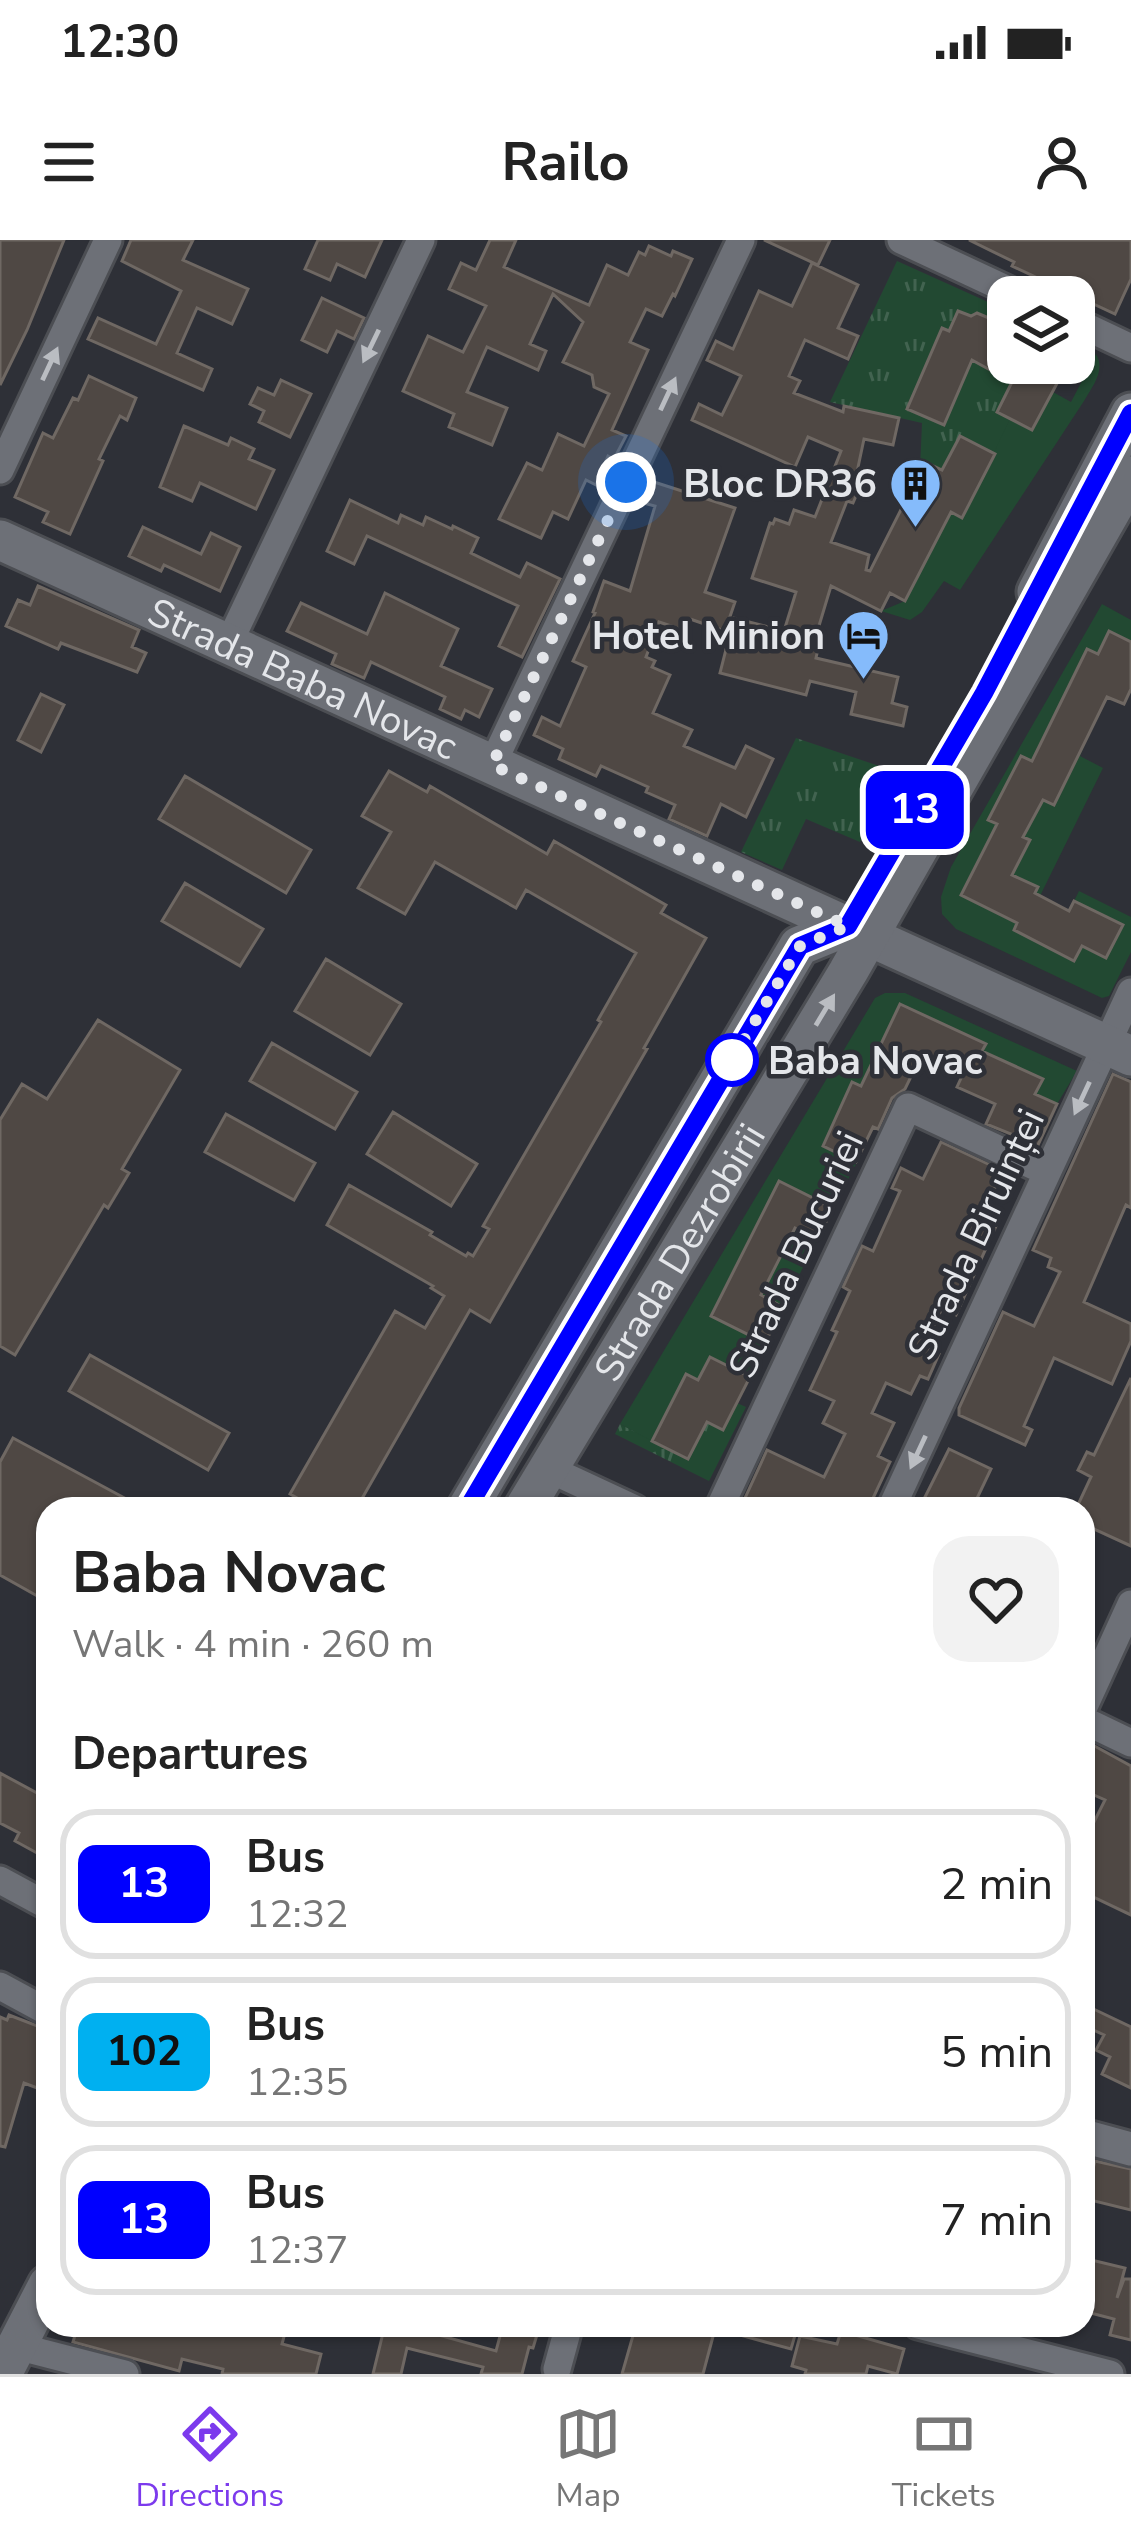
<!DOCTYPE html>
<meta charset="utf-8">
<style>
body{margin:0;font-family:"Nunito Sans",sans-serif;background:#f2f2f2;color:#222;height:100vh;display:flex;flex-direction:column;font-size:45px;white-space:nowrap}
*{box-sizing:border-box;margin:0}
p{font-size:39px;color:#767676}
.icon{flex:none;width:66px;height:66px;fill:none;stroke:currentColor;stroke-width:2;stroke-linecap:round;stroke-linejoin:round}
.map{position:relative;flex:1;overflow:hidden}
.drawer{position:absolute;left:36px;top:1257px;width:1059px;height:840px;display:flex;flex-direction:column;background:#fff;border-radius:36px;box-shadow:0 3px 9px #0004}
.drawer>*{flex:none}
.badge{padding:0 24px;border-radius:18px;font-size:42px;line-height:78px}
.fabs{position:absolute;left:987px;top:36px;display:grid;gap:24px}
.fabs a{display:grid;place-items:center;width:108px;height:108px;border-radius:24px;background:#fff;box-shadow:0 3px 9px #0004;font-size:60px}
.you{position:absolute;width:60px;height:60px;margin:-30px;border:9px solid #fff;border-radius:50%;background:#1a73e8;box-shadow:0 0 0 18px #1a73e833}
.map>.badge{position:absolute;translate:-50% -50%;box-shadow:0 0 0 6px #fff}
h2{padding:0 36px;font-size:45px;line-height:108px}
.round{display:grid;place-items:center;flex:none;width:126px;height:126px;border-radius:36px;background:#f2f2f2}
.summary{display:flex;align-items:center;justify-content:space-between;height:204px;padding:0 36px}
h1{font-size:57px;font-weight:700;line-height:90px}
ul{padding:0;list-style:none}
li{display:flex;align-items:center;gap:36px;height:150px;margin:0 24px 18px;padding:0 12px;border:6px solid #e0e0e0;border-radius:36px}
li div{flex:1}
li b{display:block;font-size:45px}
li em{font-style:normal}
li .badge{min-width:132px;font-weight:700;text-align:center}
.status{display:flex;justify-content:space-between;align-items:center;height:84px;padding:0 60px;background:#fff;direction:ltr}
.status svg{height:33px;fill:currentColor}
header{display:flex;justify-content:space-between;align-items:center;height:156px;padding:0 36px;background:#fff;font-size:54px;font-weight:700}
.menu{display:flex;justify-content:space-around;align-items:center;height:168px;border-top:3px solid #e0e0e0;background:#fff;font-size:33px;color:#767676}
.menu a{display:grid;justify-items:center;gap:6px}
.menu .selected{color:#7c3aed}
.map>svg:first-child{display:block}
.grass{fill:url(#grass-tufts)}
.garden{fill:#224932}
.building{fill:#4f4844;stroke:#6f6863;stroke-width:3}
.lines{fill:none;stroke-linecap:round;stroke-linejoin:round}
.minor-casing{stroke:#4c4e53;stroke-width:33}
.tertiary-casing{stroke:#4c4e53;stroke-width:39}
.secondary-casing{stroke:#4c4e53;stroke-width:45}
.minor{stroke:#6d7077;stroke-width:27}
.tertiary{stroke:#6d7077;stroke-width:33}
.secondary{stroke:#6d7077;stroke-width:39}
.oneway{fill:#babdc2}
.line-casing{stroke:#fff;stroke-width:27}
.line{stroke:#00f;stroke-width:18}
.walk{stroke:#e4e6ea;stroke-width:12;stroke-dasharray:0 21.6}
.stop-dot{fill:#fff;stroke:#00f;stroke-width:6}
.labels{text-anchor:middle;stroke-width:9;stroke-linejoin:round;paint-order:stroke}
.poi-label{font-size:39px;font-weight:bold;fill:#e4e6ea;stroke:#2e3037;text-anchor:end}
.street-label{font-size:39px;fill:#e4e6ea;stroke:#2e3037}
.stop-label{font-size:39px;font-weight:bold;fill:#e4e6ea;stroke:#2e3037;text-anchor:start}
</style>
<div class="status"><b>12:30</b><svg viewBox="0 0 49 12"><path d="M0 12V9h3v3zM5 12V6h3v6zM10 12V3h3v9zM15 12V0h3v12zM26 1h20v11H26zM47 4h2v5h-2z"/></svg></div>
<header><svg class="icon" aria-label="menu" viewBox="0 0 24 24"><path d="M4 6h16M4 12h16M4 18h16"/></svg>Railo<svg class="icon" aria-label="person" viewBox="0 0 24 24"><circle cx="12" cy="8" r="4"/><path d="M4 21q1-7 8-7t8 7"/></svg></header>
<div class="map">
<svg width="1131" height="2134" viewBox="0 0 1131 2134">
<defs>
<pattern id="grass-tufts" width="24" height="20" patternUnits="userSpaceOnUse" patternTransform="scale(3)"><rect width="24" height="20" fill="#224932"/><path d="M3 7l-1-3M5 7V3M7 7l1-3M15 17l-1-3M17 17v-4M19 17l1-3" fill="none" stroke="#426350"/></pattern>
</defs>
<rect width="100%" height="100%" fill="#2e3037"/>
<path class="grass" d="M897 21 1008 71V99L991 130 1012 142 997 171 1010 179 995 214 960 196 942 230 925 222 920 230 922 183 830 162Z
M796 498 900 533 860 602 806 579 782 630 741 612Z
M737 1163 746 1167 709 1241 615 1194 620 1184 688 1218 707 1182Z"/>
<path class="garden" d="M1096 114C1106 130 1092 147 1084 161L960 350 944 341 922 372 910 380 881 371 905 361 951 272 963 277 1010 179 1032 190 1053 152 1071 162Z
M1102 364 1131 380V402L1109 391 1098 414 1087 410 1055 477 1089 494 1080 516 1103 528 1040 656 1035 653 1037 647 1012 635 1029 601 1023 597 1043 560 1055 565 1079 516 1044 498 1032 521 1020 516 989 579 997 584 961 655 1017 683 1015 691 1074 720 1082 706 1106 717 1122 685 1074 661 1079 651 1131 677V712L1109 756 1102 758 956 689 942 674 941 657 951 627Z
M885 753H905L1077 831 1057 864 1035 854 1042 840 982 811 985 803 900 764 861 846 852 843 823 906 857 922 833 968 779 941 712 1075 765 1103 750 1137 710 1118 698 1140 686 1135 652 1201 620 1184 875 758Z
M795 988 817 1000 783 1067 761 1056Z"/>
<path class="building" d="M0 0H64L27 90 0 145Z
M131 0H193L183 20 248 49 232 84 197 68 177 113 212 129 203 150 88 99 98 78 156 104 181 51 122 21Z
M318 0H382L365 37 337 24 330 40 305 29Z
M490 0H516L504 27 589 65 607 25 628 35 639 12 645 15 649 6 671 16 673 11 692 19 675 56 673 54 662 76 646 69 630 102 648 110 612 190 626 196 614 219 608 216 596 245 586 240 568 279 553 272 541 298 499 279 527 223 542 230 558 194 584 206 609 154 594 147 592 135 563 122 583 82 553 54 530 104 546 111 538 130 487 107 467 152 507 168 492 205 449 187 454 174 403 151 428 96 463 112 486 66 449 49 461 23 476 30Z
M764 0H830L818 25Z
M969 0H1131V39L1115 74 1012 26 1014 22Z
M812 23 858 45 838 88 858 96 848 119 805 100 789 136 800 141 794 153 843 172 844 166 899 178 893 205 864 199 857 232 865 235 853 263 847 261 831 302 869 315 866 330 870 331 925 222 942 230 960 196 995 214 962 278 951 272 905 361 890 353 881 371 831 346 815 399 820 400 816 418 898 437 892 463 907 467 903 486 851 474 856 452 810 441 806 455 720 433 734 378 784 391 796 352 752 338 770 283 773 284 775 279 789 284 794 270 815 277 841 211 808 197 795 227 692 180 699 164 722 175 741 136 707 120 716 101 733 109 759 51 792 66Z
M322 58 364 78 354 99 337 91 327 112 302 100Z
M958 71 971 76 977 73 1008 86V123H1068L1032 190 997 172 1012 142 972 120 944 185 907 169 942 88 949 91Z
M89 136 136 158 127 180 120 176 99 219 103 221 70 294 43 282 48 272 15 257 43 193 53 198 73 158 78 160Z
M281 140 311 154 290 197 259 182 264 171 250 164 258 148 274 155Z
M184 186 228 205 231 198 254 209 249 219 274 230 256 269 200 243 192 261 160 247Z
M654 242 735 268 705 352 735 362 725 391 690 379 686 391 659 382 646 417 655 421 652 427 670 435 653 473 692 490 684 506 735 528 746 506 773 519 746 577 721 564 707 596 669 579 675 565 646 552 648 547 601 526 596 536 559 519 563 509 534 495 542 477 560 486 586 427 573 421 595 373 593 372 604 341 630 351 655 266 647 264Z
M350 260 398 283 401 275 423 285 426 277 452 289 453 286 478 298 471 313 520 337 527 323 560 339 522 417 499 406 518 366 367 296 354 324 327 311Z
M143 287 201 314 211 293 240 307 220 351 164 325 161 331 129 316Z
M38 346 139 390 132 407 146 413 137 432 61 403 58 409 6 386 18 360 30 365Z
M385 353 458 389 441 426 492 449 479 477 465 470 461 479 440 469 445 457 371 422 364 438 332 424 336 414 287 391 301 363 367 394Z
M1109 391 1131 402V449L1124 464 1107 457 1054 565 1043 560 1023 597 1030 600 1012 635 1038 647 1035 653 1069 671 1074 661 1123 685 1106 718 1082 706 1074 721 1014 690 1017 683 961 655 997 584 988 580 1021 516 1032 521 1087 409 1098 414Z
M41 454 64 465 41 512 18 500Z
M389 531 427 552 430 546 547 614 554 601 666 665 661 673 706 698 644 808 647 809 490 1082 470 1070 356 1269H317L290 1254 395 1071 425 1088 444 1056 431 1048 433 1046 327 985 349 945 432 992 430 995 466 1016 468 1013 473 1016 489 989 483 986 601 782 598 780 636 713 526 650 516 668 435 622 405 674 358 648 391 592 362 576Z
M185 536 311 610 286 653 159 579Z
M185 643 263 689 240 726 162 681Z
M326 719 401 764 370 815 295 771Z
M900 764 986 804 982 811 1043 839 1035 854 1057 864 1038 905 986 884 995 864 957 847 962 836 920 818 905 849 892 858 878 889 873 887 856 922 823 906 852 842 861 846Z
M98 780 180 830 122 929 129 933 108 968 104 965 15 1115 0 1106V880L22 844 47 859Z
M272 803 357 852 335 889 250 841Z
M1113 834 1131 842V968L1126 965 1084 1062 1131 1084V1101L1112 1144 1054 1118 1024 1186 1032 1190 1025 1205 959 1175V1168L1003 1072 1034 1086 1060 1032 1048 1027 1051 1018 1033 1010Z
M393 872 477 924 451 966 367 914Z
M226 874 315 923 294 960 205 912Z
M941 902 1003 931 985 968 1001 975 956 1075 942 1068 924 1107 939 1114 928 1139 920 1136 911 1154 886 1143 872 1173 894 1183 878 1216 890 1222 868 1269H740L767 1210 824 1237 845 1194 823 1183 834 1161 810 1150 837 1092 832 1090 850 1051 843 1047 862 1006 873 1011 900 951 892 948 901 928 923 939Z
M779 941 833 968 817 1000 795 988 761 1055 783 1067 765 1103 711 1076Z
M90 1115 229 1193 208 1230 69 1151Z
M710 1117 750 1137 723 1190 707 1182 688 1219 652 1201 686 1134 698 1140Z
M1131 1138V1306L1083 1284V1269H1076L1091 1237 1078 1230 1087 1212 1094 1215Z
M13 1198 145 1269H48V1362L0 1335V1222Z
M949 1209 991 1229 972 1269H942L923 1261Z
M1089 1503 1131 1526V1675L1083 1652V1604L1105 1560 1083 1550V1514Z
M0 1533 48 1559V1619L15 1601 19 1593 0 1583Z
M1083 1764 1131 1787V1848L1102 1834 1110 1817 1096 1810 1104 1795 1083 1785Z
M9 1775 48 1790V1852L24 1843 5 1907 0 1906V1777L7 1780Z
M1095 1921 1131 1929V1970L1086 1959 1089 1949 1083 1948V1927L1093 1929Z
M1083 2018 1125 2028 1117 2058 1124 2039H1131V2100L1110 2095 1114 2079 1083 2071Z
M78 2085H243L285 2093 282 2104 321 2114 316 2134H222L223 2129 182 2119 179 2131 73 2102Z
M385 2085H445L442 2096 496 2111 503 2085H540L533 2108 529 2107 522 2134H481L483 2127 407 2108 401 2134H373Z
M636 2085H701L715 2089 703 2134H622Z
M726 2085H798L791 2109 725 2091Z
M841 2091 904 2109 897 2134 868 2126 866 2134H805L806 2130 792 2126 800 2096 837 2104Z"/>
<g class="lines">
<defs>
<path id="minor" d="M901 0 1023 57
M1074 81 1131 108
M0 230 108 0
M228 405 421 0
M492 525 741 0
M549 1229 635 1269
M719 1269 908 867 1047 932
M891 1269 1131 752
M1083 1469 1131 1364
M1083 1480 1131 1503
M0 1640 48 1666
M0 1746 48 1772
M918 2085 1110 2134
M16 2106 125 2134
M557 2129 569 2085"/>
<path id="tertiary" d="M1083 1896 1131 1909"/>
<g id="secondary">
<path id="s1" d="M0 300 1131 816"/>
<path d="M1037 352 1131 173"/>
<path d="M467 1269 799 706 848 686"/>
<path id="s2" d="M524 1269 848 732 1131 236"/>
<path d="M2 2134 48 2045"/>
</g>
</defs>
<use href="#minor" class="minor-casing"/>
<use href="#tertiary" class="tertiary-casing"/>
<use href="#secondary" class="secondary-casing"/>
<use href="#minor" class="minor"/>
<use href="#tertiary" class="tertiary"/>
<use href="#secondary" class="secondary"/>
</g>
<defs><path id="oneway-solid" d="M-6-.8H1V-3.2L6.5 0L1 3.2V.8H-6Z" transform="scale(3)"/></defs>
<g class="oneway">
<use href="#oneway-solid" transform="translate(371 106) rotate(116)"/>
<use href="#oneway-solid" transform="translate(50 124) rotate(-65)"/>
<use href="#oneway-solid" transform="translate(668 154) rotate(-65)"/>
<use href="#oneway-solid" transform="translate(825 770) rotate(-59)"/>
<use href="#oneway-solid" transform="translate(1082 858) rotate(115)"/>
<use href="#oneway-solid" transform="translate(918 1212) rotate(115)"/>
</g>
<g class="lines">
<defs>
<path id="line" d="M467 1269 800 706 848 686 984 453 1131 173"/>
</defs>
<use href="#line" class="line-casing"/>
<use href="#line" class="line"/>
<path class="walk" d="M626 242 492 525 848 686 800 706 732 820"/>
</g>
<defs>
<symbol id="building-pin" viewBox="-11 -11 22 30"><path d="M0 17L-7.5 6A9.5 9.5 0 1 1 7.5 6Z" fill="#85bbfb" stroke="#2e3037"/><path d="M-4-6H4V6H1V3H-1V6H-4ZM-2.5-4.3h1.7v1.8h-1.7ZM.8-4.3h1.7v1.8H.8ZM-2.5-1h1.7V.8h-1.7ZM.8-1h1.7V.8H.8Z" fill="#111"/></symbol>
<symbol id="hotel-pin" viewBox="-11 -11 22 30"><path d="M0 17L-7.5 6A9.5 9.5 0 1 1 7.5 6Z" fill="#85bbfb" stroke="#2e3037"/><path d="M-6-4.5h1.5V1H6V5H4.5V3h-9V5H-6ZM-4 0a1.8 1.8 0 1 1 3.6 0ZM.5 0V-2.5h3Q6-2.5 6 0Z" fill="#111"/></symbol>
</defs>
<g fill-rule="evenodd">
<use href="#building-pin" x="886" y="214" width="59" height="81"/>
<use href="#hotel-pin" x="834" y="366" width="59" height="81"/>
</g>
<circle class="stop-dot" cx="732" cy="820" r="24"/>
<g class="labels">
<g class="poi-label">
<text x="877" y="257">Bloc DR36</text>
<text x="825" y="409">Hotel Minion</text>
</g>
<g class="street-label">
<text dy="14" stroke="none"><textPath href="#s1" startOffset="333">Strada Baba Novac</textPath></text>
<text transform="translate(975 994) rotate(-65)" y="14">Strada Biruinței</text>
<text dy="14" stroke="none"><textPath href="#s2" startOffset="300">Strada Dezrobirii</textPath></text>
<text transform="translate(795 1014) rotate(-65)" y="14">Strada Bucuriei</text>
</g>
<g class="stop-label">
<text x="768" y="834">Baba Novac</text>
</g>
</g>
</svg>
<div class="fabs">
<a><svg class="icon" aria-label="layers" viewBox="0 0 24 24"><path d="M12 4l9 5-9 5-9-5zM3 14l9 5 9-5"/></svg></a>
</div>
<div class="you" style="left:626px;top:242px"></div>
<b class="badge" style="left:915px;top:570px;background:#00f;color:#fff">13</b>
<section class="drawer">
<div class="summary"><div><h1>Baba Novac</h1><p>Walk · 4 min · 260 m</p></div><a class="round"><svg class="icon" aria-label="heart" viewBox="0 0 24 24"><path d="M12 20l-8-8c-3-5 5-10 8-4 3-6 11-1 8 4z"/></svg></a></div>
<h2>Departures</h2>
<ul>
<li><span class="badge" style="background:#00f;color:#fff">13</span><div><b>Bus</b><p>12:32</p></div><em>2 min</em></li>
<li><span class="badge" style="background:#00b0f0;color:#111">102</span><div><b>Bus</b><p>12:35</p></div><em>5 min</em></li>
<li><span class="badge" style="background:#00f;color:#fff">13</span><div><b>Bus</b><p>12:37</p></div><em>7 min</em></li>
</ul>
</section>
</div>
<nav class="menu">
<a class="selected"><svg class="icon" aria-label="directions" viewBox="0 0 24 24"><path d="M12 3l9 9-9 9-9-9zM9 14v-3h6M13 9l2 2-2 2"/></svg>Directions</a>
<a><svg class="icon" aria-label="map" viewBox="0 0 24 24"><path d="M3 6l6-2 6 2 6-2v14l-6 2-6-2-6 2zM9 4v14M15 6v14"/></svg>Map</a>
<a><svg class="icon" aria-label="tickets" viewBox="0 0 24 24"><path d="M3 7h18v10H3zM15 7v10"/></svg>Tickets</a>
</nav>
